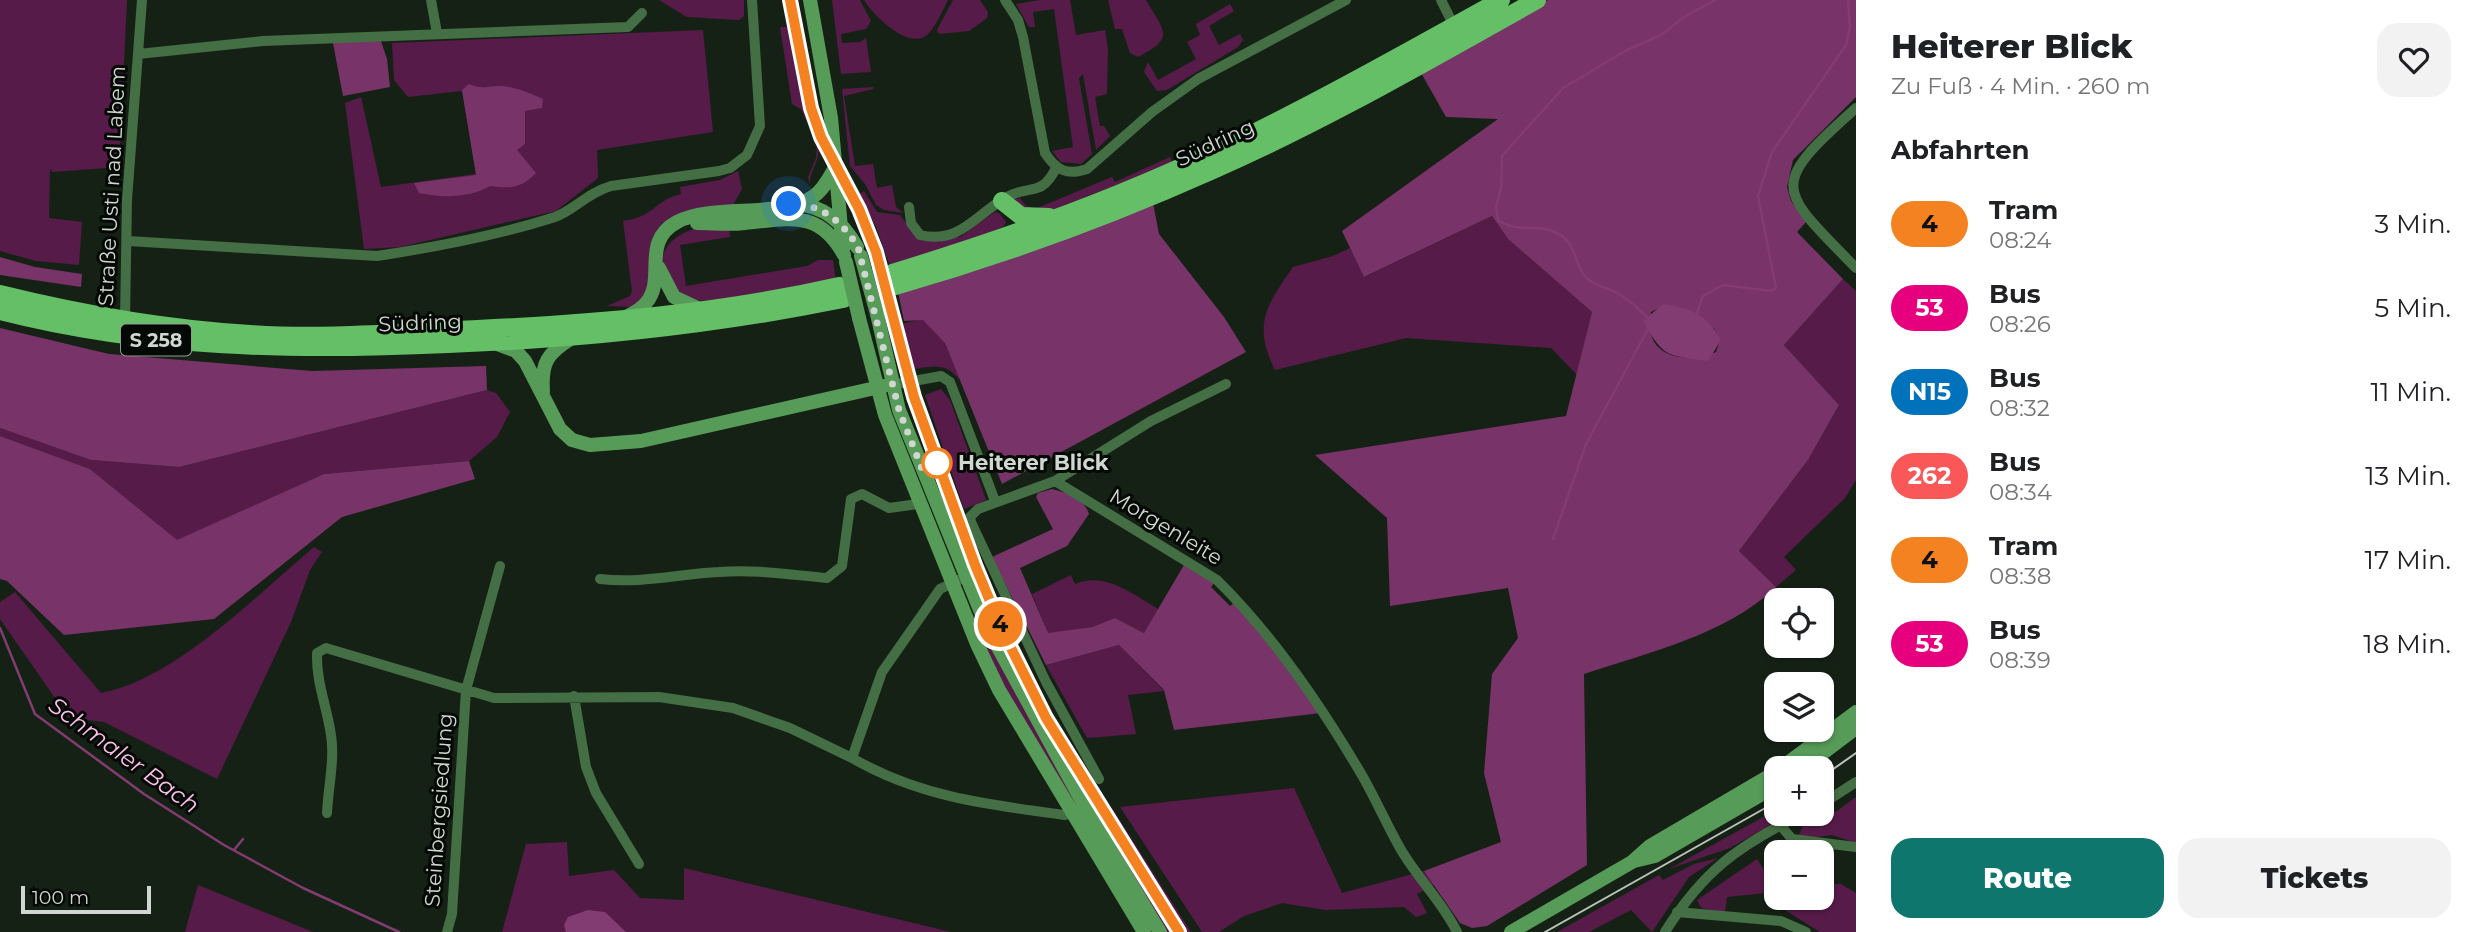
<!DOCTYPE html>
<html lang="de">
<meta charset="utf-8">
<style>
body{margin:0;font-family:Montserrat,sans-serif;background:#f2f2f2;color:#202124;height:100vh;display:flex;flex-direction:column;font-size:26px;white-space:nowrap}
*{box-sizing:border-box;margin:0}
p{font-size:23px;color:#757577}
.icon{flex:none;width:38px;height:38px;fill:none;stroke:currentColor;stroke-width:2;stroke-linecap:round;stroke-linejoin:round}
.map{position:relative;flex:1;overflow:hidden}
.drawer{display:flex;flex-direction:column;background:#fff;width:630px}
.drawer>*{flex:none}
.badge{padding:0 14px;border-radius:23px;font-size:24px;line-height:46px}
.fabs{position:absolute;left:1764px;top:588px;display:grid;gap:14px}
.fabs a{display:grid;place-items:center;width:70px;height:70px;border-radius:14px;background:#fff;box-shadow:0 2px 5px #0004;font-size:35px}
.scale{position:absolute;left:21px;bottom:18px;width:130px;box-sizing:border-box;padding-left:7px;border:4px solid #d0d7d0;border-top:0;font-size:19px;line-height:24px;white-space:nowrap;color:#d0d7d0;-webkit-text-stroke:5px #050905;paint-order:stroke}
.you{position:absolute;width:35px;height:35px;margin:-18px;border:5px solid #fff;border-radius:50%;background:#1a73e8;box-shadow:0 0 0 10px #1a73e833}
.map>.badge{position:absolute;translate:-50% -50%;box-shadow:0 0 0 4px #fff}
h2{padding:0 35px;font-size:26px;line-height:63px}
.round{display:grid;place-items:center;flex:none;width:74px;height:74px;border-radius:21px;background:#f2f2f2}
.headline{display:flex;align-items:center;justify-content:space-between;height:119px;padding:0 35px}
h1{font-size:33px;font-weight:800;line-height:52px}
.primary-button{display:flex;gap:14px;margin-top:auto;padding:14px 35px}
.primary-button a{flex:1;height:80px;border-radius:21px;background:#0f766e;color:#fff;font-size:28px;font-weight:800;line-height:80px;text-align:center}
.primary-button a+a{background:#f2f2f2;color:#202124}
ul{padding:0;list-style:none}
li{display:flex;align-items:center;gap:21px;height:84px;padding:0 35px}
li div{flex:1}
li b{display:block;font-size:26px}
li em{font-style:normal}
li .badge{min-width:77px;font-weight:700;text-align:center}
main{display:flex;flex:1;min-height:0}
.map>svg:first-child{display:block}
.green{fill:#571b4a}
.forest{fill:#783368;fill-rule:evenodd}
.water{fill:#823c71}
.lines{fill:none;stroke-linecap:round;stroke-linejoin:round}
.stream{stroke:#823c71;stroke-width:2.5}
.primary-tunnel{stroke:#323c32;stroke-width:18;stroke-dasharray:18 9;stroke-linecap:butt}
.minor{stroke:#446e44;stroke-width:10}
.secondary{stroke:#579b58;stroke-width:14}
.primary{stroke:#65bf66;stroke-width:18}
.tram{stroke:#bbc2bb;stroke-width:2}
.secondary-bridge{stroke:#579b58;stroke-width:14}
.line-casing{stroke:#fff;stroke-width:16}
.line{stroke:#f58220;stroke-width:10}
.walk{stroke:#d0d7d0;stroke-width:7;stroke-dasharray:0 12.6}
.stop-dot{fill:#fff;stroke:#f58220;stroke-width:3.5}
.labels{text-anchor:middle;stroke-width:6;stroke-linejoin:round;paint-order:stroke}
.shield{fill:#050905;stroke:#939993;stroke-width:2}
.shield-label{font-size:19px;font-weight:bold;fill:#d0d7d0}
.street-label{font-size:21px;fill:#d0d7d0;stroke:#050905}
.stop-label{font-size:21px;font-weight:bold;fill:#d0d7d0;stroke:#050905;text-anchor:start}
.water-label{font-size:23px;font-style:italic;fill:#fdc0eb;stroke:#050905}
</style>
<main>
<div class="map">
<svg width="1856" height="932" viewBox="0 0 1856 932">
<rect width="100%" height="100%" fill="#162116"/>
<path class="green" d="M0 0H127L119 167 53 172 50 169 49 218 82 222 79 265 36 261 0 251Z
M659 0H744V16L739 20 687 17Z
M832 0H860L871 21 866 29 841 34 842 43 860 42 866 38 871 72 841 74Z
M864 0H948C943 10 936 26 928 34 910 52 873 15 864 0Z
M953 0H980L988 12 987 18 969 31 939 34 937 30Z
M1040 0H1070L1076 35 1105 30 1108 49 1107 94 1095 97 1100 126H1104L1110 136 1096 150 1083 74 1079 78 1092 154 1081 164 1061 162 1052 151 1073 147 1054 9 1033 12 1035 27H1029L1016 4Z
M1108 0H1146C1164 31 1176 38 1138 57L1130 53 1122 29H1115Z
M1230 4 1234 11 1209 26 1219 45 1240 34 1243 40 1238 47 1167 90 1157 91 1144 72 1148 62 1158 80 1196 59 1187 42 1200 35 1196 24Z
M780 27H792L809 105 804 111C810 124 821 140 818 155 816 167 808 175 810 187L808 177 816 158 817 144 801 109 792 104Z
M703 30 713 132 597 150 598 178 556 211 400 247 364 249 345 103 361 97 381 187 476 174 462 91 408 97 394 80 392 43Z
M873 87V89L844 96 855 166 873 164 877 188 892 185 896 207 904 213 884 210 876 205 865 184 850 166 842 89Z
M1170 157 1173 163 1034 217 1011 200 1020 198 1026 206 1035 209 1112 177 1115 182Z
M738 171 742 189 733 205 670 223 651 282 636 307 607 306 630 296 632 291 623 221C655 217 653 201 681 194L680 187 720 180Z
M864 191 877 212 900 215 918 239 960 237 995 212 999 213 1006 222 1004 226 993 232 891 269 876 227 859 194Z
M1492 216 1508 239 1592 312 1577 375 1551 348 1406 338 1275 370C1252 324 1267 305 1293 267L1333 256 1350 248 1365 277Z
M705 227 729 229 730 237 680 245 686 286 807 266 818 260H833L836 281 717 301 685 300C679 292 669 283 665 273 654 246 683 229 705 227Z
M1843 279 1856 291V480L1845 498 1784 557 1796 570 1776 587 1739 551 1808 460 1839 405 1784 345Z
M923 319 945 342 960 380C945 362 935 366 913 369L901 324Z
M941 389 950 400 986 500 964 509 925 395Z
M487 390 496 393 510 412 497 437 469 461 324 474 177 541 90 469 0 436V428L91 460 179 467Z
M945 491C986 599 1033 705 1094 804L1090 805 987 615 936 494Z
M314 547 322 552 310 570 291 622 217 779 104 722 69 718 0 619V602L15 592 101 693C174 680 257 595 314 547Z
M1071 575 1075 584C1106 571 1133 595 1160 610L1144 633 1115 618 1092 627 1048 634 1032 594Z
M971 611 1083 814 1080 816C1040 750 997 685 971 611Z
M1119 645 1164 691 1128 695 1136 734 1087 738 1046 665Z
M1294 788 1342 893 1424 871 1434 885 1417 894 1427 913 1416 917 1404 907 1325 910 1282 903 1244 916 1219 932H1202L1120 807Z
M1856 797V843L1832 835 1809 838 1799 835 1804 823 1837 811Z
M1108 808H1112L1191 932H1187Z
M1776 810V814H1789L1730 848 1669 869Z
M1099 811 1176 932H1166L1094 814Z
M567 842 569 876 614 870 640 898 684 900V868L951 932H502L526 844Z
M1718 858 1689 877 1652 932 1631 910 1589 932H1557L1659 875 1663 880 1694 864Z
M1757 859 1766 873 1776 880V898H1822V884H1841L1856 893V932H1820L1788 912 1765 893 1727 897 1725 913 1701 908 1697 900Z
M198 885 313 932H185Z"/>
<path class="forest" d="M1548 0H1856V97L1793 160 1787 187 1791 201 1806 222 1797 232 1843 279 1784 345 1839 405 1808 460 1739 551 1776 587C1726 635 1649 652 1584 674L1587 865 1487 926 1472 928 1460 923 1424 871 1501 842 1484 773 1492 674 1518 638 1508 588 1390 606 1387 518 1315 455 1566 416 1592 312 1508 239 1492 216 1364 277 1342 231 1498 119 1446 117 1420 71ZM1659 308 1714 328 1720 340 1716 352C1683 365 1642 357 1651 312Z
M379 35 387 59 390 87 343 96 333 43Z
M469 84C481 89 485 87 497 86 512 85 530 93 543 99L542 108 525 111V144L517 150 536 173C522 188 510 189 490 186 469 198 443 198 419 193L414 183 476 175 462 90Z
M1153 203 1159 234 1224 317 1246 352 1002 484 945 343 923 320 904 321 898 292Z
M0 257 35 267 82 274 81 287 0 275Z
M0 328 109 354 312 371 486 366 487 390 179 467 91 460 0 428Z
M0 436 90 469 177 540 324 474 469 461 475 479 342 517 214 619 64 635 7 581 0 579Z
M1052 489C1068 493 1083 497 1089 514L1067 546 1020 568 1048 633 1092 627 1115 618 1144 633 1184 565 1215 582 1211 587 1230 606 1236 601 1321 713 1174 730 1164 690 1119 645 1046 665 992 557 1053 529 1036 497 1038 493Z"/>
<path class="water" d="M1663 304C1691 308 1708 315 1721 340L1708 361C1666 355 1664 358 1643 321Z
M588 910 605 912 626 932H566L564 925 568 917Z"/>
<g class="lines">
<path class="stream" d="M1697 313 1703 296 1723 285 1771 291 1776 288 1758 196 1772 152 1846 45 1850 27 1848 0
M1647 317C1638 308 1628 299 1617 293 1607 287 1592 286 1584 275 1572 259 1578 239 1549 230 1531 225 1515 232 1498 220L1496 207 1501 188 1502 156 1563 88 1625 51 1661 35 1684 17 1715 0
M1553 539 1586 444 1648 329
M0 628 35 714 144 794 224 845 303 888 399 932
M234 850 243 839"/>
<path class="primary-tunnel" d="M839 286 892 273
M843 299 895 286"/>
<path class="minor" d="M431 0 437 33
M1005 0 1018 20 1023 37 1045 153C1056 170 1067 176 1087 169L1152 112 1198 79 1346 0
M1441 0 1454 26
M138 54 263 41 628 27 642 13
M1856 108C1767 187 1778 188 1856 268
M909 207 911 223 920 235C960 245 977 213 1007 197 1030 184 1041 198 1056 168
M128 241 377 256C436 247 499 235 555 217 573 211 587 193 611 186L719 171 730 168 747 155 760 126 752 0
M125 319 127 200 142 0
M892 385 941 376 950 382 995 501
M1055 481 1151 421 1226 384
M965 577 940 589 882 672 852 758C919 797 989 805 1065 815L1073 813
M600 579C640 584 679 574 719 572 755 569 791 575 827 578L842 566 851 499 862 494 889 508 918 504
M574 696 586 767 596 793 639 864
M1099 779 1046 682 971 522 970 517 978 509 1055 481 1217 580C1275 637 1322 707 1363 777 1376 800 1387 825 1400 848 1417 878 1442 901 1457 932
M1822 804 1856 782
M327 813C328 789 335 759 331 735 327 707 316 682 317 653L326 648 494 698 659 697 733 708 790 728 852 758
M1780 825 1792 839 1856 847
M1677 912 1781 921 1806 932
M447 932 452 914 466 690 500 566
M1665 932C1703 871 1738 846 1802 814"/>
<path class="secondary" d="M810 0 831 118 843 250
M797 204C825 206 844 224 857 247
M697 223C713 223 729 225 745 223 789 219 819 209 844 255
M659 268 674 297 702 310
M877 314 899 410 987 627 1089 814 1160 932
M624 318C631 314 641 310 646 303 667 279 640 242 677 222 713 203 782 219 814 196 824 189 830 176 836 166
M859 318 885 415 977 644 999 690 1144 932
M497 344 516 351 525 361 560 429 572 440 590 445 641 441 884 386
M543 392C541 363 547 353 572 338
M1781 768 1856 712
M1803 768 1856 728
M1634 861 1655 856 1776 786
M1511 932 1632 862 1650 846 1776 772"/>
<path class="primary" d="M1002 201 1021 216 1049 217
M892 273C1001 240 1108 202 1210 154 1310 107 1405 53 1501 0
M895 286C1004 255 1110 216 1213 170 1325 121 1431 59 1537 0
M0 294C81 314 167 329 250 334 326 339 402 332 478 329 600 323 720 313 839 286
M0 311C148 349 297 351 448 344 583 339 710 326 843 299"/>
<path class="tram" d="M795 0 816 106 835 154 871 223 881 250 915 382 970 541 1006 628 1049 715 1184 932
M1822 777 1856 753
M1545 932 1776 802"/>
<path class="secondary-bridge" d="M861 256 877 314
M846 262 859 318"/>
</g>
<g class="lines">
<defs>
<path id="line" d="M790 0 811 108 821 137 859 209 876 252 914 397 975 565 1002 630 1046 718 1179 932"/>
</defs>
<use href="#line" class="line-casing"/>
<use href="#line" class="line"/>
<path class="walk" d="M789 204C821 204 841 220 858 247L899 410 924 474 937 463"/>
</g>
<circle class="stop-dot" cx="937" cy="463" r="14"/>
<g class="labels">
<rect class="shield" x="121" y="324.5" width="70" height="31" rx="5"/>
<g class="shield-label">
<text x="156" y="347">S 258</text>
</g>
<g class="street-label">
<text transform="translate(1215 143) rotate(-25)" y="7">Südring</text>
<text transform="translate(112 186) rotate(-87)" y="7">Straße Usti nad Labem</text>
<text transform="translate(420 323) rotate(-2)" y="7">Südring</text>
<text transform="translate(1166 527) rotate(31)" y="7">Morgenleite</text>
<text transform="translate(439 810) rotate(-86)" y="7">Steinbergsiedlung</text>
</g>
<g class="stop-label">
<text x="958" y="470">Heiterer Blick</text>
</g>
<g class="water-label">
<text transform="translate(124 755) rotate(36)" y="8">Schmaler Bach</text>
</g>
</g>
</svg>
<div class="fabs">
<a><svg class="icon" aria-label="locate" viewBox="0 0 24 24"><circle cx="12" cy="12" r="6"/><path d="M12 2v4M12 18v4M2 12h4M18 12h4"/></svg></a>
<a><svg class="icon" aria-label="layers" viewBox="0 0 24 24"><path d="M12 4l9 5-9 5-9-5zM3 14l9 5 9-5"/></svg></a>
<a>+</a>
<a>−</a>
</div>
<div class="scale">100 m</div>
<div class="you" style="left:789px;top:204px"></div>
<b class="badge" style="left:1000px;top:624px;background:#f58220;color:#111">4</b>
</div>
<section class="drawer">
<div class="headline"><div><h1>Heiterer Blick</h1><p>Zu Fuß · 4 Min. · 260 m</p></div><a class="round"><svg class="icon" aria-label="heart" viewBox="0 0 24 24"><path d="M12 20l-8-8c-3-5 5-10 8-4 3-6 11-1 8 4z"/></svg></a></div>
<h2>Abfahrten</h2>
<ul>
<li><span class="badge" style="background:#f58220;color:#111">4</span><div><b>Tram</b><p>08:24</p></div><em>3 Min.</em></li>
<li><span class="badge" style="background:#e6007e;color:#fff">53</span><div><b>Bus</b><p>08:26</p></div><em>5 Min.</em></li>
<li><span class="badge" style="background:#0072bc;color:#fff">N15</span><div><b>Bus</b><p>08:32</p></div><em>11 Min.</em></li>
<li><span class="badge" style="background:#fa5858;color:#fff">262</span><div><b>Bus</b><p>08:34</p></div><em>13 Min.</em></li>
<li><span class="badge" style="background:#f58220;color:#111">4</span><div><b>Tram</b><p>08:38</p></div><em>17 Min.</em></li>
<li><span class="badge" style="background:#e6007e;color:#fff">53</span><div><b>Bus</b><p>08:39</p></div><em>18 Min.</em></li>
</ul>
<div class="primary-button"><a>Route</a><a>Tickets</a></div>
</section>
</main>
